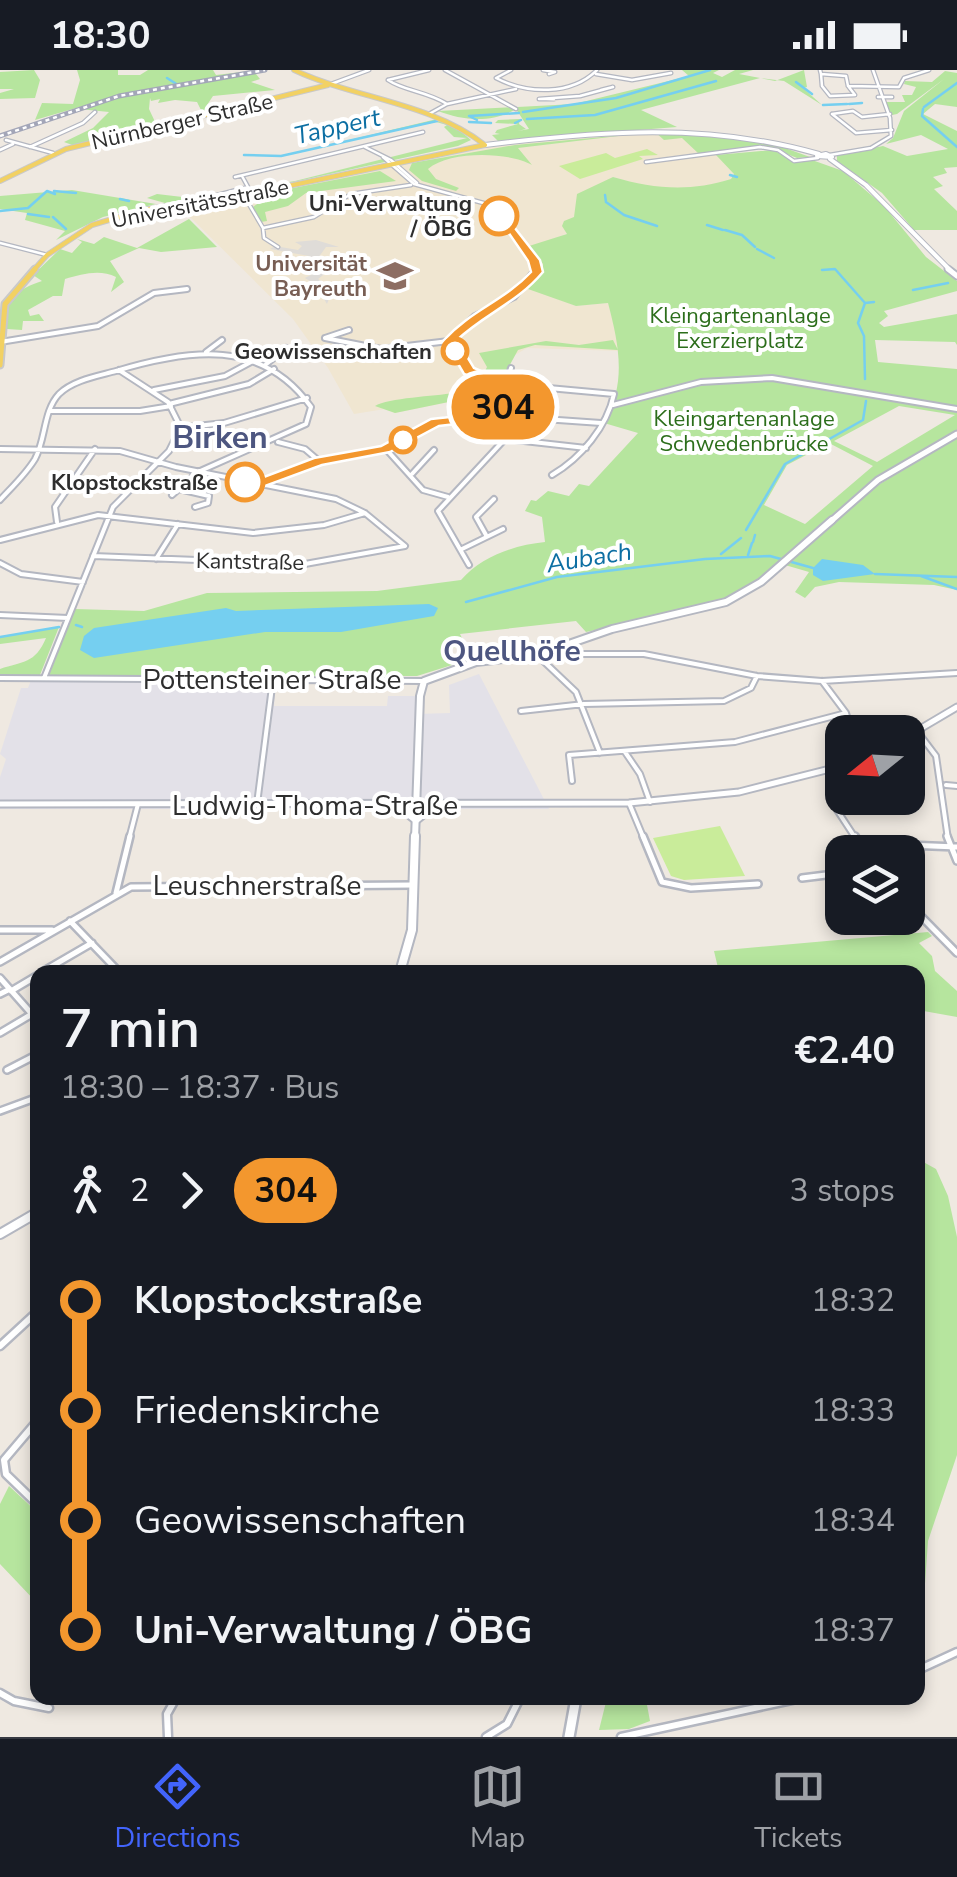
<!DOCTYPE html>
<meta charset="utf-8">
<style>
body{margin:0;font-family:"Nunito Sans",sans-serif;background:#20242c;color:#f1f3f6;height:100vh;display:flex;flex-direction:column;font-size:38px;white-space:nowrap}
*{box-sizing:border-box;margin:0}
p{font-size:32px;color:#9ea1a6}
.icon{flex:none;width:55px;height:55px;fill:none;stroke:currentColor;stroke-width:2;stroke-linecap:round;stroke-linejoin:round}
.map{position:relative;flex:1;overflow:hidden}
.drawer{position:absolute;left:30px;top:895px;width:895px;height:740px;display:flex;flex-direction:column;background:#171b24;border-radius:20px;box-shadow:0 5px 15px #0003}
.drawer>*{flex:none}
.badge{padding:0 20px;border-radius:32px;font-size:35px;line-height:65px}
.needle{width:65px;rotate:252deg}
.buttons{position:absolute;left:825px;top:645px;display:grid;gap:20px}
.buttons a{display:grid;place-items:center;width:100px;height:100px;border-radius:20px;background:#171b24;box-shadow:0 5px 15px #0003;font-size:50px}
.map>.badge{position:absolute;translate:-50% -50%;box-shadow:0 0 0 5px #fff}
.legs{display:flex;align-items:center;gap:15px;height:110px;padding:0 30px;font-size:32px}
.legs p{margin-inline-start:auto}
.summary{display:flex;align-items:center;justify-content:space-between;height:170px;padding:0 30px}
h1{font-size:55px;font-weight:600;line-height:75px}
ul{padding:0 30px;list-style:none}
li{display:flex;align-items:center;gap:35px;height:110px;font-size:38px}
li i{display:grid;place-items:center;width:15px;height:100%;margin:0 12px;background:currentColor}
li i::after{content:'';width:25px;height:25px;margin:-12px;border:8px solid;border-radius:50%;background:#171b24}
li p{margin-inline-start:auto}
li:first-child i{background:linear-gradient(#0000 50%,currentColor 0)}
li:last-child i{background:linear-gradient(currentColor 50%,#0000 0)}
.status{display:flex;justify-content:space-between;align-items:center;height:70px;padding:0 50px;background:#171b24;direction:ltr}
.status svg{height:28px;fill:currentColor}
.tabs{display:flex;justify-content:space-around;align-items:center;height:140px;border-top:2px solid #363941;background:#171b24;font-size:28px;color:#9ea1a6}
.tabs a{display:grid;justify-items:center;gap:5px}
.tabs .on{color:#4264fb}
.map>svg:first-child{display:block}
.industrial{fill:#e3e1e8}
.education{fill:#f0e6d1}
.green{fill:#b6e59e;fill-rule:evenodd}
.pitch{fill:#c9ec9a}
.plaza{fill:#dfdcd8}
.water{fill:#75cff0}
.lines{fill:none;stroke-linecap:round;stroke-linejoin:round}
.stream{stroke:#75cff0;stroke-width:2.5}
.minor-far3-casing{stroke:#b4b7c1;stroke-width:5}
.minor-far2-casing{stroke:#b4b7c1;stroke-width:8}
.minor-far1-casing{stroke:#b4b7c1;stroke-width:10}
.minor-casing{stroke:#b4b7c1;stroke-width:11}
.tertiary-far1-casing{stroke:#b4b7c1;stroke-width:9}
.tertiary-casing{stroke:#b4b7c1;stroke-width:14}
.secondary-far3-casing{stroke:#b4b7c1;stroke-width:6}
.secondary-far2-casing{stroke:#b4b7c1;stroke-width:9}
.secondary-far1-casing{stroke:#b4b7c1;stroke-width:10}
.secondary-casing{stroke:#b4b7c1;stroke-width:12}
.primary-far1-casing{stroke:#c9c9c9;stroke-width:6}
.primary-casing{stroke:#c9c9c9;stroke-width:9}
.minor-far3{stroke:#fff;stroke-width:2.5}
.minor-far2{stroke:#fff;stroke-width:4}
.minor-far1{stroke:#fff;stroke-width:5}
.minor{stroke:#fff;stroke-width:6}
.tertiary-far1{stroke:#fff;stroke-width:5}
.tertiary{stroke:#fff;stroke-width:9}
.secondary-far3{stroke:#fff;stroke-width:4}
.secondary-far2{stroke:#fff;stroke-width:5}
.secondary-far1{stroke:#fff;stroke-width:6}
.secondary{stroke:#fff;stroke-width:8}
.primary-far1{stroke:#f2d163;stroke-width:4}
.primary{stroke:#f2d163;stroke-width:5}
.rail-casing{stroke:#a3a6b8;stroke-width:5}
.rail{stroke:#fff;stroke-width:2.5;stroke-dasharray:4;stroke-linecap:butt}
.line-1{fill:#f3972e;stroke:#fff;stroke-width:2.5}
.stop-1-dot{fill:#fff;stroke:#f3972e;stroke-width:5}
.labels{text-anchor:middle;stroke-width:8;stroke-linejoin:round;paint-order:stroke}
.far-street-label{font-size:22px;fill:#2e2e2e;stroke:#fff}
.far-stop-label{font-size:22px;font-weight:bold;fill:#2e2e2e;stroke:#fff;text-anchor:end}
.far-education-label{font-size:22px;font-weight:bold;fill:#785e54;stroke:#fff;text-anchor:end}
.far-park-label{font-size:22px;fill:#2c6e1b;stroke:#fff}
.far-water-label{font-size:25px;font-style:italic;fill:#0d6fa3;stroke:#fff}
.street-label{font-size:28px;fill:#2e2e2e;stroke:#fff}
.neighbourhood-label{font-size:30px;font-weight:bold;fill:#4d5680;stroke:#fff}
.far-district-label{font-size:32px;font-weight:bold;fill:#4d5680;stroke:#fff}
</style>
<div class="status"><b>18:30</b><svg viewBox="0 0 49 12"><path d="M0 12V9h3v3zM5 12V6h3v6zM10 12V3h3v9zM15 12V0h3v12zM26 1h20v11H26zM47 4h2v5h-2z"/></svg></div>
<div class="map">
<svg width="957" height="1667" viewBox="0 0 957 1667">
<rect width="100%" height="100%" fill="#efe9e1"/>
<path class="industrial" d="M479 604 549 739H0V707L6 689 0 684 21 618H28L33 605 276 607 274 636H387L388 626H417V644L450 643 449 615Z"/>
<path class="education" d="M681 61 708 85H716L727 95 734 102 731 109 706 117 653 119 613 107 574 147 568 163 542 174 543 202 529 218 576 236 608 233 621 281 527 278 515 285 502 309 484 310 478 326 395 343 385 339 354 344 328 298 293 249 191 148 176 139 493 77 596 65Z"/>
<path class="green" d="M34 0 40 10 35 28 0 29V23L14 19H0V2Z
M77 0H118V5H140L148 0H213L216 5 258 0 256 4 260 9 251 12 275 20 213 26 207 35 210 43 203 44 197 32 175 30 158 33 160 29 151 31 150 28 149 39 157 56 75 76 64 72 93 58 109 42 79 39 138 20 35 50 42 33 73 34 80 10Z
M682 0H719L713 3 722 7 735 0H753L739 4 775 11 804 0 807 17 803 18 822 35 784 11 760 8 641 40 677 57 498 71 492 65 500 64 495 63 497 60 518 54 495 53 498 50 520 49 519 54 526 59 518 61 529 59 516 39C492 53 464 51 438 41L574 34 689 6Z
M945 1 957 3V37L935 34 923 44 957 61V97L944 98 947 103 933 107 943 116 934 119 957 141V160H914L882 123 837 91V85L883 76 907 86 948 79 921 65 886 74 893 68 904 41 944 9 897 44 892 45 884 32H905L902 25H912L916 17 904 14 905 11 932 12Z
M437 49 454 56 471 70 458 76 275 116 165 133 147 128 157 124 191 128 295 111 467 68 454 67 444 57 447 55 436 52 303 81Z
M689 61 760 69 810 87 797 88 772 78 699 84 682 68 664 70 655 62Z
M635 64 518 78 532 95C510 82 450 80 428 99L436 109 459 118 456 121 422 111 409 100 412 93 515 75Z
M774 80 793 92 812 90 843 101 884 136 926 187 957 211V221L884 241 888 246 879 253 884 257 957 244V275L955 272 875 270 878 292 957 299V337L865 322 878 329 957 340V361L863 419 758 511 736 525 712 536 586 562 576 551 460 564 465 574 443 581 452 595 417 606 49 605 75 539 144 541 207 523 377 521 461 510C482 486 515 475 545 472L542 447 525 441 531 430 536 431 548 421 569 426 579 414 589 416 638 363 604 353C627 313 619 275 608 233L576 236 528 219 543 202V194L529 176 567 164 562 156 564 151 574 147 577 124 613 107C654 119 690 122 731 109L734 104 716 85ZM899 336 955 345 877 392 834 371ZM829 373 873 396 805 454 764 435 787 395Z
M380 101 396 111 306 123 288 136 265 142 267 151 261 152 253 137 260 132H251L248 127Z
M72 120 156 134 103 147 56 170 65 161 25 150 27 143 0 139V126Z
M189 149 217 177 161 182 139 178 110 191 124 212 111 222 116 207C100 199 82 204 65 209L62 226H53L28 240 30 246 39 244 44 251H23L22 260 7 259C4 228 16 220 42 211L33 205 60 179 72 183 82 172 77 169 94 174 104 167 137 178Z
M613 270 618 280 535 275 518 280 502 309 484 303 487 297 479 283 546 271 579 275Z
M472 309H484L478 326 395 343 375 336C388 328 435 326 454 323L462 312Z
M957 366V520L934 515 839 512 815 517 805 528 795 522 809 502 785 495 867 422Z
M59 557 40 605 0 606V599C23 591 35 594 46 568L0 574V567Z
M928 862 932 866 919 873 932 886 935 901 957 921V947L918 940V902H719L714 881Z
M918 1089 936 1099 948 1126 957 1167V1385L928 1471 924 1528 918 1524Z
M9 1416 37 1442V1533L0 1494V1434Z
M607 1628H653L647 1635 650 1651 629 1659 599 1660Z"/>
<path class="pitch" d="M647 79 658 85 639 86 643 89 580 109 559 96 606 83 615 88Z
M720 756 745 806 684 810 671 806 653 768Z"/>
<path class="plaza" d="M316 170 339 177H326L318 188 347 193 337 194 318 209 333 218 327 234 318 219 298 216 313 213 305 208 320 200 312 196 309 186 270 179 275 176 298 180 302 176 295 172Z"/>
<path class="water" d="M822 489 863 495 875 504 823 511 813 505V498Z
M429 534 438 538 434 546 341 562H265L94 588 80 580 84 566 94 558 226 538 236 541Z"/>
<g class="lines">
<path class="stream" d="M167 8 178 15
M796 12 812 24
M849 34 862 33
M823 35 847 34
M924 37 957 13
M923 39 922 46 957 77
M523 42 616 28 710 0
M527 49 595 45 716 11
M477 50 469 46 519 43
M469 52 491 53
M515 53 521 50
M244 85 281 86 437 51
M730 105 737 107
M54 121 76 123
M605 125 606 132 624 145 657 156
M120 129 129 131
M0 141 28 138 47 121 55 124
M28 144 49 147
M53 147 66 159
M707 155 723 160
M725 160 742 165 755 177
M757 179 774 188
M822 200 835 199 865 233
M913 220 948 213
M865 309 864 266 858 253 865 233 874 232
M746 460 785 394 863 350 866 331
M753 472 755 465
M721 484 741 468
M748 485 752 473
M875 504 957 507
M921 506 957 519
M466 532 557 507 705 489 770 486 813 498
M76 555 82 557
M0 567 59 557"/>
<defs>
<path id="minor-far3" d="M445 0 516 39
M511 0 496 8C527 24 571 26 597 0
M543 0 555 2 549 4
M820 0 821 4 846 6 848 16 899 17 904 8 929 0
M596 4 632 10 671 3
M821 4 822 16 830 26 855 25 848 16
M388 10C404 21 426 21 447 34
M388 10 429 0
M331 14 369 0
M878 27H892
M554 29H539L580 26 613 17 601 20
M429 44 447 34 516 19
M832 44 856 63 892 60
M832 44 853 41 862 47 890 44
M6 70 53 83
M30 77 83 53 95 42
M365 77 391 90 417 113
M0 80 13 74
M830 85 871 78 891 66 890 48 873 0
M383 87 414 114 487 134 534 190 537 201
M646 92 760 77 778 80 794 91 818 88
M235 107 423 62
M243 124 263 158 264 168 278 177
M206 128 248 117 242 106
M263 158 314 147 351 124 411 115
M0 173 47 185"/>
<path id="minor-far2" d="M325 268 381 279 449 271
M325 268 349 260
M0 272 98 256 154 223 187 219
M206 282 222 270
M264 296 286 278
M476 303 469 301 450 270 475 246 514 227 536 199
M505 314 614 324C607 357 581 388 552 405
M154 320 225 306 251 292
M169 334 249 314 274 299
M613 335 701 312 772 308 957 339
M52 341H140L171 336
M179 358 224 353 307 328
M505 369 586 378
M278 372 305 379 319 391
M0 379 120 381 176 397 336 429 365 443 405 476 305 494 93 486
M386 379 423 420 448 427
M412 404 434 380
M260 413 319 391 386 379 436 352 487 345 601 353
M179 419 209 426 208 433 195 437
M0 430C12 417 26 404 35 389 46 369 43 341 59 324 73 310 98 306 116 301 189 279 262 268 311 337L306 354 198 402 172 425
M57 452 55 437 95 379
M486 465 476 447 494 429
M0 470 98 445 253 463 324 455 365 443
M462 479 503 459
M156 489 178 454
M0 493 21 504 83 512
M469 495 438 441 505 369 502 328 511 298
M0 545 68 548
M545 584H644L757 606 822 611 957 603
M537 585 576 622 600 683
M0 608 424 611
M44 608 113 437 169 381 178 363V352L168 332 119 300
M822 611 846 643 852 662
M521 641 584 634 724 631 751 618 757 606
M917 661 936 686 948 769
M625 682 640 704 650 732
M572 711 569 685 735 672 846 643
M842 713 837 740 856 769
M946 715 957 716
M629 733 644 769
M257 734 273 609
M129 769 138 734"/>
<path id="minor-far1" d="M643 766 662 812 691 818 758 814
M855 766 865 782
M947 766 957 791
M858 773 957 777
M802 808 842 803
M116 823 130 766
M908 833 957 883
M70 851 119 902
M0 860H52
M0 892 131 817 414 815
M42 902 92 873
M0 908 38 951
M11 921 38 905
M0 924 10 919
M0 963 32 944
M7 1000 38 984
M0 1041 38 1027"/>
<path id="minor" d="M0 1276 38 1241
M38 1350 4 1390 6 1404 38 1435
M918 1600 957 1582
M0 1623 14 1631 49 1638
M168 1667 167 1644 176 1628
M486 1667 507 1654 520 1628
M621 1667 801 1628"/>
<path id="tertiary-far1" d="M908 666 957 637
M0 734 629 733 739 722 842 696
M401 739 416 751 433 737"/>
<path id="tertiary" d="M569 1667 576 1628"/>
<path id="secondary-far3" d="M485 75C599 61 707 52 819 84
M826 84 832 87 817 86Z
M830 89 866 115 951 201"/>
<path id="secondary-far2" d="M948 199 957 206
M829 453 878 410 957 364"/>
<path id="secondary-far1" d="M415 769 420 626 424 611 476 592 537 585 612 559 726 532 761 512 832 450"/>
<path id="secondary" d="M400 902 412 860 415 766
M0 1164 38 1142"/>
<path id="primary-far1" d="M294 0C356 29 430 32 485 75
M0 111 66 79 328 15
M33 201 47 185 92 155 143 140 293 115 485 75"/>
<path id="primary" d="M0 295 5 234 35 199"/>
</defs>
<use href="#minor-far3" class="minor-far3-casing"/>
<use href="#minor-far2" class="minor-far2-casing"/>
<use href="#minor-far1" class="minor-far1-casing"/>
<use href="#minor" class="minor-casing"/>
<use href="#tertiary-far1" class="tertiary-far1-casing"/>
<use href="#tertiary" class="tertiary-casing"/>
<use href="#secondary-far3" class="secondary-far3-casing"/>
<use href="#secondary-far2" class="secondary-far2-casing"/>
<use href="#secondary-far1" class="secondary-far1-casing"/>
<use href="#secondary" class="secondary-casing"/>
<use href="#primary-far1" class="primary-far1-casing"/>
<use href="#primary" class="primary-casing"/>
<use href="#minor-far3" class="minor-far3"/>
<use href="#minor-far2" class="minor-far2"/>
<use href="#minor-far1" class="minor-far1"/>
<use href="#minor" class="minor"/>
<use href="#tertiary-far1" class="tertiary-far1"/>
<use href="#tertiary" class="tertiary"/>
<use href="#secondary-far3" class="secondary-far3"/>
<use href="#secondary-far2" class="secondary-far2"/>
<use href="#secondary-far1" class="secondary-far1"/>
<use href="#secondary" class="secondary"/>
<use href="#primary-far1" class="primary-far1"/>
<use href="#primary" class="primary"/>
<defs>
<path id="rail" d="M0 66 119 26 265 0"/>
</defs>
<use href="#rail" class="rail-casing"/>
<use href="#rail" class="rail"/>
</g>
<path class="line-1" d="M495 143H503L540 190 543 202C517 233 486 243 457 270L474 298 512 314 508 348 439 356 390 382 322 395 257 419 240 415V409L256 410 314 388 381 376 431 349 496 342 498 316 464 304 444 270C471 240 504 231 531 202L528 191Z"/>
<defs>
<symbol id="university-bare" viewBox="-9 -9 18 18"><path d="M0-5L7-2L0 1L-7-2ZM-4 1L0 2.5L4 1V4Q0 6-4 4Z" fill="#8d6e63" stroke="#fff" stroke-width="2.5" paint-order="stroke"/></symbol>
</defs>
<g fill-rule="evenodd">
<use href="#university-bare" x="370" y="181" width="50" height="50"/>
</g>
<g class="stop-1-dot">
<circle cx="499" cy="146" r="18"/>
<circle cx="455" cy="281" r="12"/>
<circle cx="403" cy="370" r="12"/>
<circle cx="245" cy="412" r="18"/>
</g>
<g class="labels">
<g class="far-street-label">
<text transform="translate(182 51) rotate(-13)" y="8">Nürnberger Straße</text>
<text transform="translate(200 133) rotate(-11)" y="8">Universitätsstraße</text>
<text transform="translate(250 491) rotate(1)" y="8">Kantstraße</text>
</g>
<g class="far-stop-label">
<text x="472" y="141">Uni-Verwaltung<tspan x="472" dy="25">/ ÖBG</tspan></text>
<text x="432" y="289">Geowissenschaften</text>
<text x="218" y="420">Klopstockstraße</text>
</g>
<g class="far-education-label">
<text x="367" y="201">Universität<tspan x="367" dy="25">Bayreuth</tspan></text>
</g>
<g class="far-park-label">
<text x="740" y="253">Kleingartenanlage<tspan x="740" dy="25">Exerzierplatz</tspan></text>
<text x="744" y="356">Kleingartenanlage<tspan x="744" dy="25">Schwedenbrücke</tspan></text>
</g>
<g class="far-water-label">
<text transform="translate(337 56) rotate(-13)" y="9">Tappert</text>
<text transform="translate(589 487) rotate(-9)" y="9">Aubach</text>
</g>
<g class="street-label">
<text x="272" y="619">Pottensteiner Straße</text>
<text x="315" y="745">Ludwig-Thoma-Straße</text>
<text x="257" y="825">Leuschnerstraße</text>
</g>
<g class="neighbourhood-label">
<text x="512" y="591">Quellhöfe</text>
</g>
<g class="far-district-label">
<text x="220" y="378">Birken</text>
</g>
</g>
</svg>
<div class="buttons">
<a><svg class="needle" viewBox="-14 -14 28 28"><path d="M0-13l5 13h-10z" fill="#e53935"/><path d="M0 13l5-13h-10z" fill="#9ea1a6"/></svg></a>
<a><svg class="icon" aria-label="layers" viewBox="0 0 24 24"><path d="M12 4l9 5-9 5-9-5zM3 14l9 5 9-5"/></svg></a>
</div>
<b class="badge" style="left:503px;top:337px;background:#f3972e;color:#111">304</b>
<section class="drawer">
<div class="summary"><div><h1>7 min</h1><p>18:30 – 18:37 · Bus</p></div><b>€2.40</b></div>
<div class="legs"><svg class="icon" aria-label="walk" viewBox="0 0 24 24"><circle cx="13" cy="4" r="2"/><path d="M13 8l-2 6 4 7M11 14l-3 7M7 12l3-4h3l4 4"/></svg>2<svg class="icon" aria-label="forward" viewBox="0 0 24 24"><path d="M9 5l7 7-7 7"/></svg><b class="badge" style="background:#f3972e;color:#111">304</b><p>3 stops</p></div>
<ul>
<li><i style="color:#f3972e"></i><b>Klopstockstraße</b><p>18:32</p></li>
<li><i style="color:#f3972e"></i><span>Friedenskirche</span><p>18:33</p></li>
<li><i style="color:#f3972e"></i><span>Geowissenschaften</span><p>18:34</p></li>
<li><i style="color:#f3972e"></i><b>Uni-Verwaltung / ÖBG</b><p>18:37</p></li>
</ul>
</section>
</div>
<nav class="tabs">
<a class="on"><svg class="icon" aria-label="directions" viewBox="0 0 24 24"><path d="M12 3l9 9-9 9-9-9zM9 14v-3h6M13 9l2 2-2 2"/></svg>Directions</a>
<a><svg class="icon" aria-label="map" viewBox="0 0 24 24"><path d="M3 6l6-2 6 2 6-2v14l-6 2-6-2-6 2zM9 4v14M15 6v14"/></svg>Map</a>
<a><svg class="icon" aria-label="tickets" viewBox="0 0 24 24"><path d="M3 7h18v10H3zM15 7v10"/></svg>Tickets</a>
</nav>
